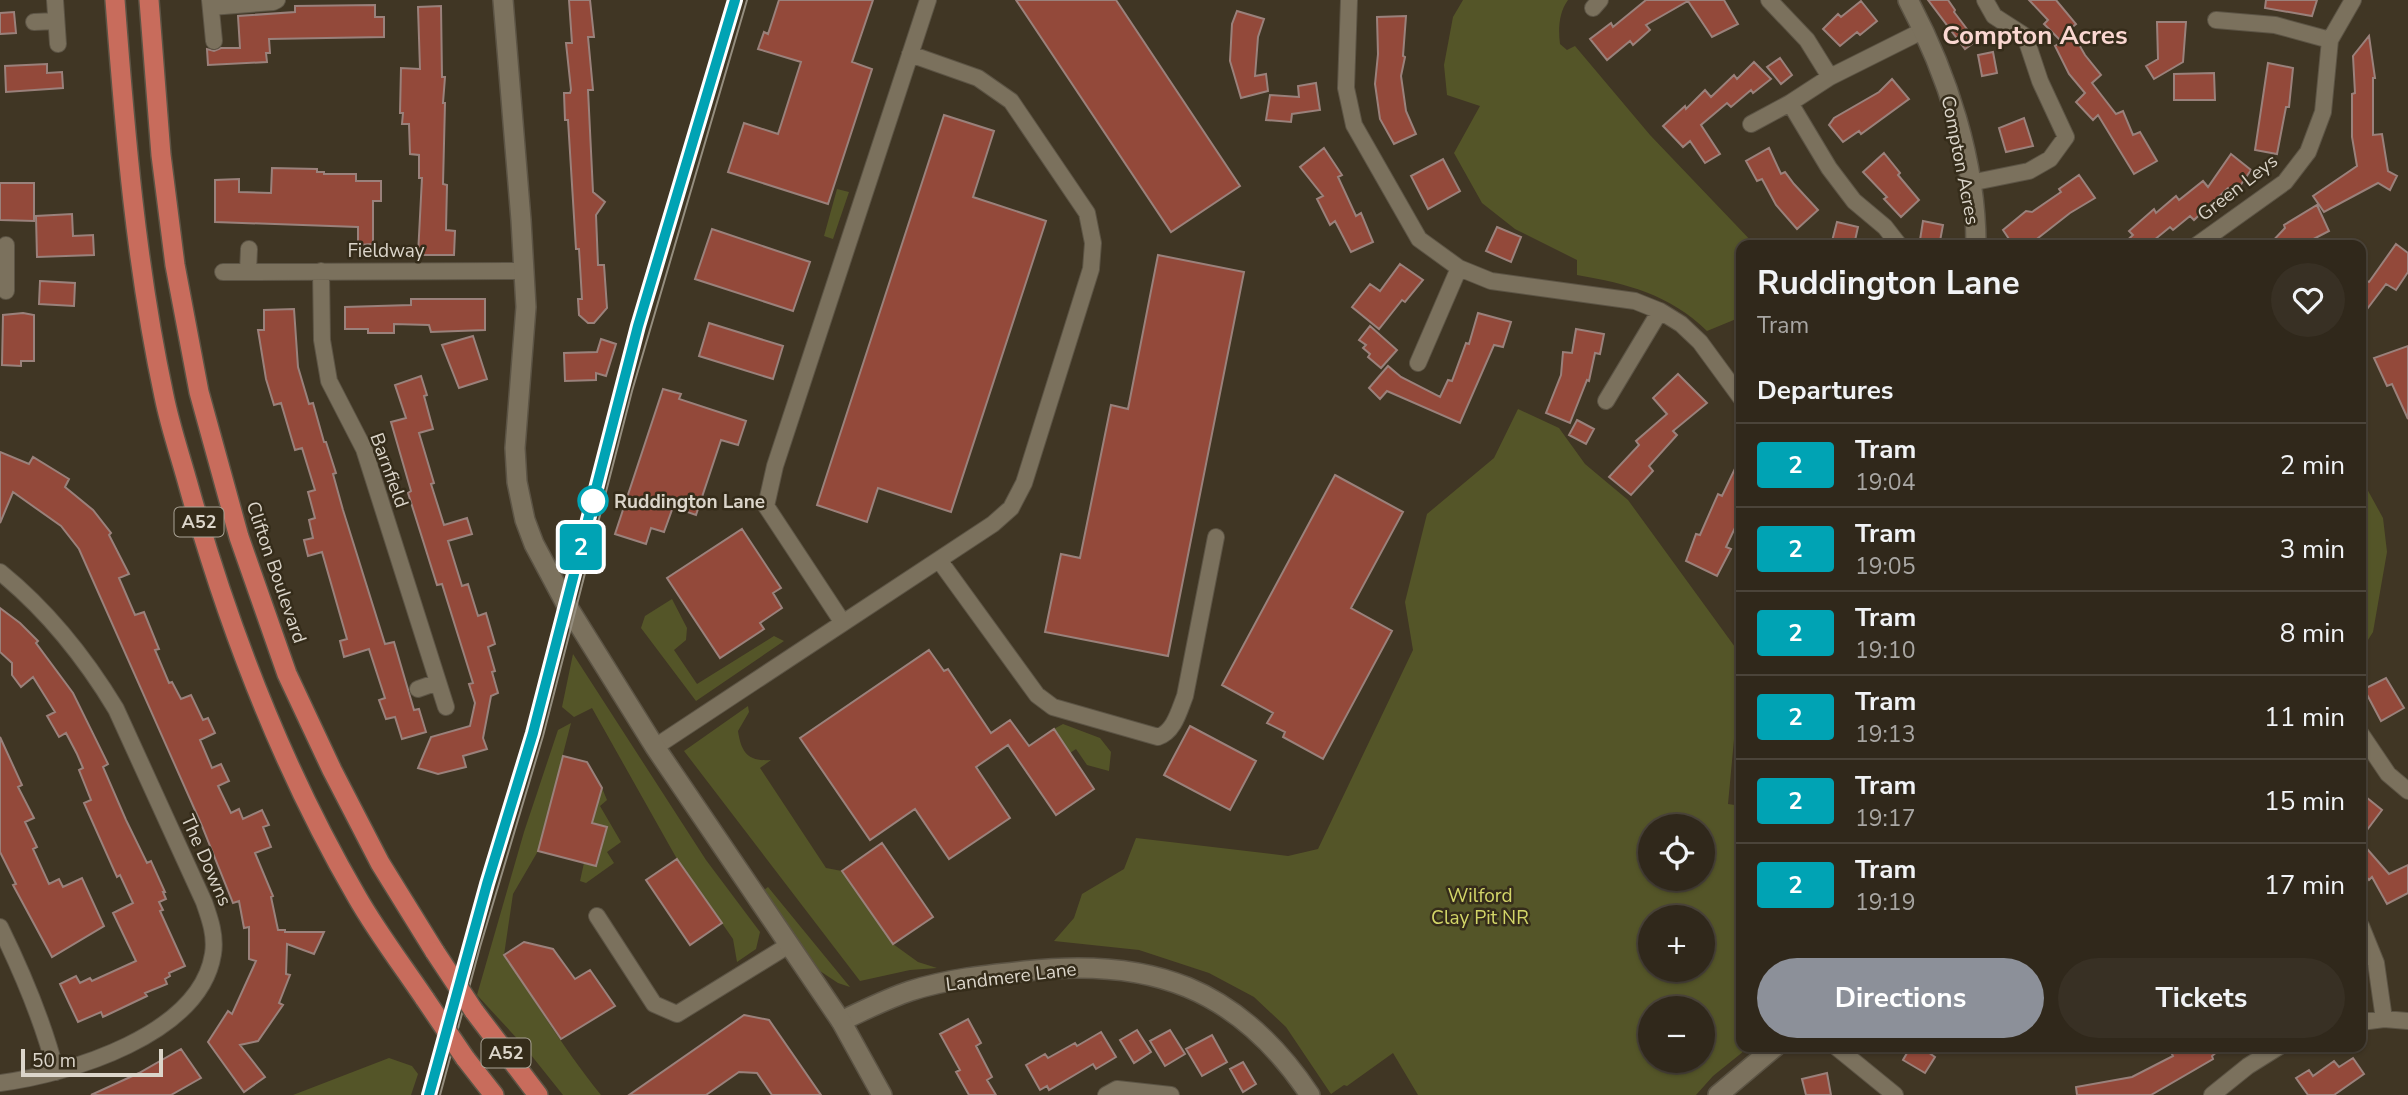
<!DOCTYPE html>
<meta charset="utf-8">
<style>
body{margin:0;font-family:"Nunito Sans",sans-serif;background:#383024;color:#f1f3f6;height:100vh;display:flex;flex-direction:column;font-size:26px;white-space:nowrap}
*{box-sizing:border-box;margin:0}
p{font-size:23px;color:#a8a6a3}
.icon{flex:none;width:38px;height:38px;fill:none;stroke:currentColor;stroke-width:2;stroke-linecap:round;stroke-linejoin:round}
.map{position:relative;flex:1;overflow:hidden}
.details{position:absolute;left:1736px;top:240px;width:630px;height:812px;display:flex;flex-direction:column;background:#30281b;border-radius:14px;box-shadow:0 2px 5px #0004,0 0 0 2px #4b443a}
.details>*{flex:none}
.badge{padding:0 14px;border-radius:5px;font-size:24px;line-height:46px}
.fabs{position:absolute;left:1638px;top:814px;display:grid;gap:14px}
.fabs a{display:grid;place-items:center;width:77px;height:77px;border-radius:50%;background:#30281b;box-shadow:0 2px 5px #0004,0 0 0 2px #4b443a;font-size:35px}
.scale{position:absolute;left:21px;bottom:18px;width:142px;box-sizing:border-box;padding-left:7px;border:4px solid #dbd5ca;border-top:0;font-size:19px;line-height:24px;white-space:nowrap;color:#dbd5ca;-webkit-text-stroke:5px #352c1a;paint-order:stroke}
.map>.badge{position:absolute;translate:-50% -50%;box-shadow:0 0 0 4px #fff}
h2{padding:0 21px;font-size:26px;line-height:63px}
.round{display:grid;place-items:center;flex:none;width:74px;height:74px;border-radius:37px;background:#383024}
.headline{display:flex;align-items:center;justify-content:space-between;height:119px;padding:0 21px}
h1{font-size:33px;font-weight:700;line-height:52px}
.action{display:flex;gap:14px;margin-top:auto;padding:14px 21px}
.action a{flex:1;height:80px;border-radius:42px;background:#8c9099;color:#fff;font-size:28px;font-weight:700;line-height:80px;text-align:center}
.action a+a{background:#383024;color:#f1f3f6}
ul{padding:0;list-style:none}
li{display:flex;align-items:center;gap:21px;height:84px;padding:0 21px;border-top:2px solid #4b443a}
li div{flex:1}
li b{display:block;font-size:26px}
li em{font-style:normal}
li .badge{min-width:77px;font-weight:700;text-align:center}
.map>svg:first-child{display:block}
.green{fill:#545528;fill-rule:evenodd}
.building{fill:#93493a;stroke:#9a817b;stroke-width:2}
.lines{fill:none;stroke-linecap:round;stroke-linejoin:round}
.minor-casing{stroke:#5c5445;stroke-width:18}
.tertiary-casing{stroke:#5c5445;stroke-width:22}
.secondary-casing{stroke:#5c5445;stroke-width:22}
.trunk-casing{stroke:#5c5445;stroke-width:22}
.minor{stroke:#7b715d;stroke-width:16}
.tertiary{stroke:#7b715d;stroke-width:19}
.secondary{stroke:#7b715d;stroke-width:19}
.trunk{stroke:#c86c5c;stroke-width:19}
.tram{stroke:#958e7f;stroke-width:2}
.trunk-bridge-casing{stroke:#5c5445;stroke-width:22;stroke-linecap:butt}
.trunk-bridge{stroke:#c86c5c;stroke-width:19}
.line-casing{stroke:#fff;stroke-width:16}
.line{stroke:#00a3b4;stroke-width:10}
.stop-dot{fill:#fff;stroke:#00a3b4;stroke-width:3.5}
.labels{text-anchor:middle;stroke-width:5;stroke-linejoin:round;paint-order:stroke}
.shield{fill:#352c1a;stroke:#a9a295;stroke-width:2}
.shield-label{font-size:18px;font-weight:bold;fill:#dbd5ca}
.street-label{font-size:19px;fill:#dbd5ca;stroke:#352c1a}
.stop-label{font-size:19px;font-weight:bold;fill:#dbd5ca;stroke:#352c1a;text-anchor:start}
.park-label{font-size:19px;fill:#d3d668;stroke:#352c1a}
.district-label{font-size:26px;font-weight:bold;fill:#fad7d1;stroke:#352c1a}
</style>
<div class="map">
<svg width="2408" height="1095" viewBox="0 0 2408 1095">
<rect width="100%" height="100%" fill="#403624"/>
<path class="green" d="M1463 0H1568C1559 12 1558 29 1560 44L1567 50 1575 46 1650 135 1755 245H1741V317L1707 331C1669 294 1628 284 1577 275V260L1515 229 1482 203 1454 153 1480 106 1447 95 1444 65 1453 17Z
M837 189 849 192 833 239 824 236Z
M1518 409 1559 428 1585 464 1628 500 1735 647 1736 718 1728 804 1741 806V1046L1749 1047 1713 1076 1696 1095H1418L1393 1053 1347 1086 1344 1085 1331 1094 1286 1027 1254 997 1209 973 1139 950 1054 941 1074 918 1082 894 1124 869 1136 838 1288 856 1318 849 1413 650 1405 602 1427 514 1494 458ZM1650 826H1703V878H1650ZM1650 917H1703V970H1650ZM1650 1008H1703V1060H1650Z
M2361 478 2383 518 2387 552 2373 632 2361 651Z
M672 599 687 628 686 640 674 650 697 684 774 636 784 641 696 701 641 628 645 616Z
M573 654 706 860 760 932 756 949 737 962 733 939 677 859 592 708 574 717 562 707Z
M748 706 749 712 738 731C741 752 748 762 771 760L760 768 826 868 842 871 893 944 918 962 937 968 910 970 860 981 684 751Z
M571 723 538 851 513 894 504 955C536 1002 565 1051 601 1095H563L523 1045 477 995 524 832 558 730Z
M1063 724 1100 738 1111 752 1109 771 1087 765 1076 749 1070 753 1054 729Z
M602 788 607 800 600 806 621 842 607 852 614 863 586 883 580 881 584 863 597 866 607 828 592 823Z
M768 887 850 987 838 983 820 971 764 890Z
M389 1058 412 1066 418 1074 411 1095H293Z"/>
<path class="building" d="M569 0H590L594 37H588L593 90H588L593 192 605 202 596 215 598 265H604L607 308 594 323H588L579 315 578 299H582L579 249H576L568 120H565L564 93H570L571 90 566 43H572Z
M779 0H873L852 62 872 69 828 204 728 172 744 123 778 134 801 62 758 49 764 32 768 34Z
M1016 0H1116L1240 186 1171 232Z
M1646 0H1724L1738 24 1712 37 1688 1 1646 25 1650 30 1633 45 1630 41 1607 60 1590 39 1611 23 1613 27Z
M1928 0H1948L1955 10 1954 12 1976 41 1965 49Z
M2029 0H2056L2076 24 2070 29 2085 55 2101 75 2092 83 2116 114 2123 111 2133 135 2140 132 2157 161 2134 174 2098 115 2093 120 2076 102 2085 93 2069 74 2055 46 2062 42 2044 24 2048 20Z
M2266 0H2317L2312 16 2265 8Z
M1861 1 1877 21 1860 35 1857 32 1840 46 1823 29 1838 14 1841 17Z
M375 5V17H384V37L269 39 270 53H266L267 62 208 65 207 49 214 51 221 48H240L238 16 295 12V6Z
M441 6 442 77H445L443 103H445L443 184 447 185 446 230 455 231 454 255H418L422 178H419V155L410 154 409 124H402L403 113H400L401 68 420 69 418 7Z
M1237 11 1264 19 1258 37 1255 76 1266 74 1268 91 1241 98 1230 61 1232 24Z
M14 12 16 33 0 34V13Z
M1406 16 1403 56 1405 57 1401 76 1406 111 1416 134 1394 144 1380 119 1375 84 1378 54 1377 17Z
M2157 22H2186L2183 62 2154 79 2146 66 2158 59Z
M2369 36 2375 78H2373V135L2382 134 2388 171 2397 176 2390 190 2378 183 2324 212 2313 196 2357 166 2352 137V94L2355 93 2353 56Z
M1993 52 1997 73 1982 76 1978 55Z
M1780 58 1792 75 1781 84 1767 67Z
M1754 62 1771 79 1753 93 1751 90 1731 107 1727 103 1701 125 1720 154 1705 163 1690 141 1683 147 1663 126 1685 106 1686 109 1705 90 1711 97 1734 75 1737 79Z
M2268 63 2293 68 2289 107H2286L2277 154 2255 150Z
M47 64V73L62 72 63 88 6 92 5 66Z
M2214 73 2215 100H2174V74Z
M1892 79 1909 99 1861 134 1859 131 1843 142 1829 125 1834 118 1879 92Z
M1316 83 1320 110 1292 114 1291 122 1266 120 1270 95 1299 97 1298 86Z
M944 115 994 131 973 197 1046 221 951 512 878 488 867 522 817 505Z
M2024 118 2033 146 2006 152 1999 128Z
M1324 148 1342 175 1338 177 1356 216 1361 213 1373 242 1351 252 1335 221 1330 225 1317 199 1323 196 1300 167Z
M1769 148 1781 174 1785 172 1794 184 1818 210 1797 229 1776 205 1762 179 1757 181 1746 161Z
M1884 153 1900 173 1898 175 1919 200 1901 217 1884 199 1887 197 1863 172Z
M2231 154 2251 170 2235 193 2228 188 2194 220 2190 216 2173 230 2170 227 2148 245H2122L2133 235 2129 231 2154 209 2156 213 2176 196 2179 200 2203 181 2208 187Z
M1443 159 1460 191 1428 209 1411 176Z
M272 168 317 169V172H324V174H356V181H381V201H373V244L358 245V227L215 222V180L239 179V192L271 193Z
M2079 175 2095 198 2070 213 2029 245H2013L2003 230 2026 211 2032 212 2061 192 2059 189Z
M0 183H34V221L0 220Z
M2317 205 2329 231 2302 245H2269L2285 228 2284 225Z
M72 214 73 236 93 235 94 255 37 257 36 216Z
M1923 221 1943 225 1940 241 1920 240Z
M1837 222 1858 227 1854 245H1831Z
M1497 227 1521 237 1511 262 1486 251Z
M712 229 810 262 793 311 695 279Z
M2396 244 2408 253V272L2396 290 2386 284 2361 317V277L2369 282Z
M1158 255 1244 272 1168 656 1045 632 1061 554 1080 558 1111 405 1128 409Z
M1400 264 1423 280 1405 302 1402 300 1379 329 1352 307 1370 284 1380 291Z
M40 281 75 283 74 306 39 304Z
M411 299H485V330L431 332 429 325 394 324V333H368V329H345V307L411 305Z
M294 309 298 367 309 404 313 403 324 442H326L336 473 333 474 343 510 385 644 394 642 414 710 419 709 426 732 402 739 395 717 386 719 379 700 385 698 369 649 344 657 340 641 347 639 322 552 308 556 304 540 313 538 309 520 315 518 308 492 315 490 302 448 295 450 281 403 274 405 266 379 258 330H264V310Z
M23 313 34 315V361H21V366L2 365 3 315Z
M1478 313 1511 322 1503 347 1494 345 1460 423 1387 391 1380 399 1369 388 1388 366 1401 377 1440 397 1448 380 1452 381 1466 343 1469 344Z
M709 323 783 346 773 379 699 356Z
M1370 326 1397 350 1381 368 1368 357 1370 354 1363 348 1366 345 1359 340Z
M1576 329 1604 334 1600 354 1595 353 1589 381 1587 380 1570 423 1546 413 1561 375 1563 352 1572 353Z
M473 336 487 379 459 388 442 345Z
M601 339 616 344 606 376 596 373V380L565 381 564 353 597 352Z
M2408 346V419L2392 384 2387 386 2374 358Z
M1678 374 1707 403 1673 431 1677 435 1649 466 1653 471 1631 495 1609 477 1639 445 1636 441 1667 414 1653 398Z
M421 376 427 395 424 396 433 429 419 433 434 483 431 484 444 525 467 518 472 534 448 541 462 586 468 584 478 616 486 613 495 644 488 647 495 671 492 672 498 693 491 696 483 738 487 749 463 756 466 767 438 774 418 768 431 737 470 726 475 703 469 684 473 683 442 584 437 585 408 493 411 491 391 422 406 418 395 385Z
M663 389 681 394 679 399 746 421 738 445 721 440 696 515 673 507 664 532 651 528 646 544 615 534Z
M1577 420 1594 429 1586 444 1569 435Z
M0 452 29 464 33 457 69 479 65 487 93 510 111 533 109 535 129 574 119 578 135 615 144 612 159 649 155 650 169 683 172 682 181 699 191 695 203 720 208 718 215 733 200 740 212 768 221 764 229 781 218 786 231 813 239 809 243 819 262 810 269 825 263 827 271 847 255 853 273 896 271 897 278 930H285V932H324L314 954 287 944 286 974 290 975 279 1003 283 1005 258 1041 240 1045 265 1077 244 1092 208 1042 228 1011 232 1014 256 961 249 959V927L244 928 239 901 233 903 202 826 79 549 61 526 13 492 0 523Z
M1741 456V515L1726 547 1731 549 1717 576 1686 561 1696 534 1700 535 1718 494 1722 496Z
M1335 475 1403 512 1351 608 1392 631 1323 759 1283 737 1285 732 1267 723 1273 713 1222 685Z
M742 529 781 588 773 593 782 608 760 623 764 629 720 658 667 578Z
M0 608 20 623 38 641 36 643 73 693 108 764 103 767 126 820 147 863 151 861 165 892H163L166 899 159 902 163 910 160 911 185 966 169 973 170 976 165 979 167 984 145 993 147 996 103 1017 101 1012 78 1022 60 984 76 976 80 983 90 978 92 981 136 961 113 913 133 903 120 875 117 877 84 803 91 800 79 770 83 768 77 754 66 733 59 737 47 716 55 712 33 677 21 687 12 675V663L0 652Z
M929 650 944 671 948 669 991 733 1010 720 1029 746 1054 729 1094 789 1056 815 1008 745 976 767 1010 818 949 859 915 809 870 840 800 738Z
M2386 678 2404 708 2381 721 2364 689Z
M1190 726 1256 761 1230 810 1164 775Z
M0 737 22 785 18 787 34 818 25 822 37 847 33 849 49 884 59 879 63 887 82 878 104 926 52 957 13 885 16 884 0 852Z
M563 756 587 762 602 788 592 823 607 827 596 866 538 851Z
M2361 793 2382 810 2361 838Z
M2361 842 2389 874 2408 865V893L2387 904 2372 877 2369 880 2361 870Z
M882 843 933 917 893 944 842 871Z
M677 859 722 923 690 945 646 880Z
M524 942 553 949 575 979 590 970 615 1006 561 1039 504 955Z
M744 1015 769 1020 821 1095H772L757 1073 739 1072 706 1095H629Z
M968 1019 981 1043 976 1046 992 1077 987 1080 996 1095H969L956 1072 960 1070 940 1034Z
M1137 1030 1151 1052 1134 1063 1120 1040Z
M1170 1030 1185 1054 1165 1066 1150 1041Z
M1101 1032 1116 1057 1096 1069 1093 1064 1049 1090 1047 1086 1040 1090 1026 1065 1045 1054 1048 1058 1075 1043 1077 1046Z
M1212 1035 1227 1062 1202 1076 1186 1049Z
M1911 1046H1919L1935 1057 1925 1073 1903 1060Z
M2168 1046H2224L2212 1056 2213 1059 2151 1095H2077L2076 1087 2132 1077 2173 1056Z
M181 1049 201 1078 171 1095H91L139 1073Z
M2353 1058 2364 1074 2334 1095H2308L2296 1078 2309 1070 2313 1076 2334 1061 2339 1067Z
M1243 1062 1256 1084 1243 1092 1230 1069Z
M1827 1073 1831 1095H1806L1802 1079Z"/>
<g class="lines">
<defs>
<path id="minor" d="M55 0 58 44
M210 0 214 41
M1349 0 1346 88 1354 125 1419 239 1459 268 1491 281 1635 301 1660 311 1681 324 1700 342 1741 398
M1769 0 1807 40 1830 77
M211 7 273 2 277 0
M1593 8 1600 0
M2216 20 2275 25 2330 40
M34 22 56 21
M1790 103 1829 168 1854 201 1885 227 1899 245
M1751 124 1790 103 1830 77 1924 30
M1970 183 2029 171 2050 159 2066 137 2040 81 2025 36 1994 16 1985 0
M6 245V291
M2197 245 2285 182 2308 152 2323 112 2330 40 2353 0
M248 271 249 249
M321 271 322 340 329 381 364 449 446 707
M223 272 524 271
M1418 363 1459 268
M1606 401 1660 311
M939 560 1037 695 1053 707 1158 737C1174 732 1179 711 1185 696L1216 537
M0 572C48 611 84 656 116 709L204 902C210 919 216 936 213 954 200 1035 69 1074 0 1083
M843 623 766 506 775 466 928 0
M418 689 438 682
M2361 734 2388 774 2408 791
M655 747 993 524 1011 508 1024 483 1091 269 1093 243 1087 213 1011 101 978 78 910 54
M597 916 654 1004 677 1014 789 945
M2361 926 2376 963 2384 1019
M0 927C23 974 43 1021 56 1072
M2361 1022 2384 1019 2408 1021
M1835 1046 1895 1095
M1106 1095 1117 1089 1171 1095
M2212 1095 2248 1066 2280 1046"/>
<path id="tertiary" d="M1908 0C1947 73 1976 161 1976 245
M841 1021C863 1011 886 999 910 991 947 979 986 975 1025 971 1150 957 1238 987 1310 1095
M1718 1095 1776 1046"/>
<path id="secondary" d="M503 0 521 220 526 307 515 448 517 482 525 520 534 544 566 604 655 747 841 1021 882 1095"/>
<path id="trunk" d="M115 0C125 133 136 266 164 396 170 426 180 455 188 484 228 627 282 768 357 897 377 932 402 965 425 999
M149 0 161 155 175 265 199 392 239 537 287 674 332 770 380 863 435 952
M474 1011 538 1095
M465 1058 494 1095"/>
</defs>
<use href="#minor" class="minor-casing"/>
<use href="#tertiary" class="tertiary-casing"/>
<use href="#secondary" class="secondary-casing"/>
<use href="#trunk" class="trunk-casing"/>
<use href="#minor" class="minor"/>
<use href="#tertiary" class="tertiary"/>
<use href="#secondary" class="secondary"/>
<use href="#trunk" class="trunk"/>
<path class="tram" d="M473 933 533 733 644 304 735 0
M440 1095 480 947 543 736 632 391 747 0"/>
<defs>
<path id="trunk-bridge" d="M435 952 474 1011
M425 999 465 1058"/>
</defs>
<use href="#trunk-bridge" class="trunk-bridge-casing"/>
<use href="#trunk-bridge" class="trunk-bridge"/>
</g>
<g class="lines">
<defs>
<path id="line" d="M429 1095 487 884 533 733 638 326 735 0"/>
</defs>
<use href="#line" class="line-casing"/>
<use href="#line" class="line"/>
</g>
<circle class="stop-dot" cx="593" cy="501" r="14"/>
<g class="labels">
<g class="shield">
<rect x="174.5" y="507.5" width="49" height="29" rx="5"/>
<rect x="481.5" y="1038.5" width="49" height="29" rx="5"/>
</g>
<g class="shield-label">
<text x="199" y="528">A52</text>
<text x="506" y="1059">A52</text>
</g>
<g class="street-label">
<text transform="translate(1961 160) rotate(79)" y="7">Compton Acres</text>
<text transform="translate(2237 187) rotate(-38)" y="7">Green Leys</text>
<text x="386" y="257">Fieldway</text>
<text transform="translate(390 470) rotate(70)" y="7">Barnfield</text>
<text transform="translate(277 572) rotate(71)" y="7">Clifton Boulevard</text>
<text transform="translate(207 860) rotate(66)" y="7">The Downs</text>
<text transform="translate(1011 976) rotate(-7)" y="7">Landmere Lane</text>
</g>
<g class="stop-label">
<text x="614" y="508">Ruddington Lane</text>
</g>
<g class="park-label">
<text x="1480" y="902">Wilford<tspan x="1480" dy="22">Clay Pit NR</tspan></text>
</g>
<g class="district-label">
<text x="2035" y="44">Compton Acres</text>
</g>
</g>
</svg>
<div class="fabs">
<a><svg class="icon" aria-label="locate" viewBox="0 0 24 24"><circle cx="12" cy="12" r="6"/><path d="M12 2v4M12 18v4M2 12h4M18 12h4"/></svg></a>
<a>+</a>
<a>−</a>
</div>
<div class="scale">50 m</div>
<b class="badge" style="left:581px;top:547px;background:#00a3b4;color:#fff">2</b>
<section class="details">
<div class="headline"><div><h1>Ruddington Lane</h1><p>Tram</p></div><a class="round"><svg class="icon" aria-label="heart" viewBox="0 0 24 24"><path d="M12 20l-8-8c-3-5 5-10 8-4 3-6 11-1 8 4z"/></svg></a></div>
<h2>Departures</h2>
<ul>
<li><span class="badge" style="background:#00a3b4;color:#fff">2</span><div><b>Tram</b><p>19:04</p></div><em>2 min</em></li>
<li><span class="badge" style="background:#00a3b4;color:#fff">2</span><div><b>Tram</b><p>19:05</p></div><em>3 min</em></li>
<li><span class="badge" style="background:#00a3b4;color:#fff">2</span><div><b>Tram</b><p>19:10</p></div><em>8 min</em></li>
<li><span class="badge" style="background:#00a3b4;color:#fff">2</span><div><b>Tram</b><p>19:13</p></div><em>11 min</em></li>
<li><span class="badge" style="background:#00a3b4;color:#fff">2</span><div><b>Tram</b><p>19:17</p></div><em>15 min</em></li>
<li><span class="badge" style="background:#00a3b4;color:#fff">2</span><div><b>Tram</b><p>19:19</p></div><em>17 min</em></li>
</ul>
<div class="action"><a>Directions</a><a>Tickets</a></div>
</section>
</div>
